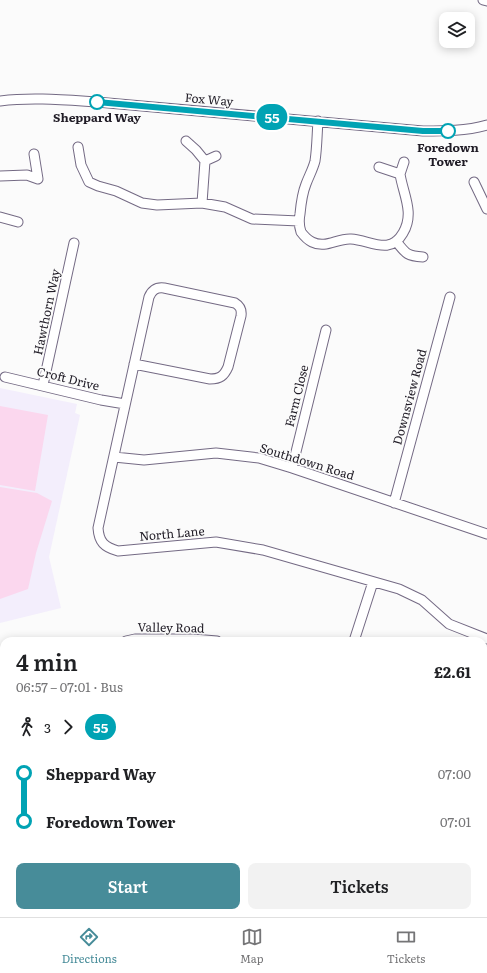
<!DOCTYPE html>
<meta charset="utf-8">
<style>
body{margin:0;font-family:Literata,serif;background:#f2f2f2;color:#202124;height:100vh;display:flex;flex-direction:column;font-size:15px;white-space:nowrap}
*{box-sizing:border-box;margin:0}
p{font-size:13px;color:#757577}
.icon{flex:none;width:22px;height:22px;fill:none;stroke:currentColor;stroke-width:2;stroke-linecap:round;stroke-linejoin:round}
.map{position:relative;flex:1;overflow:hidden}
.sheet{position:absolute;left:0px;top:637px;width:487px;height:280px;display:flex;flex-direction:column;background:#fff;border-radius:12px 12px 0 0;box-shadow:0 2px 10px #0003}
.sheet>*{flex:none}
.badge{padding:0 8px;border-radius:13px;font-size:14px;line-height:26px}
.buttons{position:absolute;left:439px;top:12px;display:grid;gap:8px}
.buttons a{display:grid;place-items:center;width:36px;height:36px;border-radius:8px;background:#fff;box-shadow:0 2px 10px #0003;font-size:20px}
.map>.badge{position:absolute;translate:-50% -50%;box-shadow:0 0 0 2px #fff}
.legs{display:flex;align-items:center;gap:6px;height:44px;padding:0 16px;font-size:13px}
.legs p{margin-inline-start:auto}
.head{display:flex;align-items:center;justify-content:space-between;height:68px;padding:0 16px}
h1{font-size:22px;font-weight:600;line-height:30px}
.primary-button{display:flex;gap:8px;margin-top:auto;padding:8px 16px}
.primary-button a{flex:1;height:46px;border-radius:8px;background:#478c99;color:#fff;font-size:16px;font-weight:600;line-height:46px;text-align:center}
.primary-button a+a{background:#f2f2f2;color:#202124}
ul{padding:0 16px;list-style:none}
li{display:flex;align-items:center;gap:14px;height:48px;font-size:15px}
li i{display:grid;place-items:center;width:6px;height:100%;margin:0 5px;background:currentColor}
li i::after{content:'';width:10px;height:10px;margin:-5px;border:3px solid;border-radius:50%;background:#fff}
li p{margin-inline-start:auto}
li:first-child i{background:linear-gradient(#0000 50%,currentColor 0)}
li:last-child i{background:linear-gradient(currentColor 50%,#0000 0)}
.tab-bar{display:flex;justify-content:space-around;align-items:center;height:56px;border-top:1px solid #e0e0e0;background:#fff;font-size:11px;color:#757577}
.tab-bar a{display:grid;justify-items:center;gap:2px}
.tab-bar .active{color:#478c99}
.map>svg:first-child{display:block}
.built{fill:#f3eefc}
.green{fill:#fbd7ee}
.lines{fill:none;stroke-linecap:round;stroke-linejoin:round}
.minor-casing{stroke:#746a84;stroke-width:11}
.minor{stroke:#fff;stroke-width:9}
.line-1-casing{stroke:#fff;stroke-width:9}
.line-1{stroke:#00a3b4;stroke-width:6}
.stop-1-dot{fill:#fff;stroke:#00a3b4;stroke-width:2}
.labels{text-anchor:middle;stroke-width:3.5;stroke-linejoin:round;paint-order:stroke}
.street-label{font-size:12px;fill:#201c26;stroke:#fbfbfb}
.stop-label{font-size:12px;font-weight:bold;fill:#201c26;stroke:#fbfbfb}
</style>
<div class="map">
<svg width="487" height="917" viewBox="0 0 487 917">
<rect width="100%" height="100%" fill="#fbfbfb"/>
<path class="built" d="M0 388 77 404 75 413 80 415 49 557 61 608 0 623Z"/>
<path class="green" d="M0 406 48 415 35 491 0 485Z
M0 487 37 493 52 501 36 553 28 589 0 599Z"/>
<g class="lines">
<defs>
<path id="minor" d="M483 0 487 1
M0 101C32 97 65 100 97 102L423 131C445 131 466 131 487 125
M318 121C317 134 317 148 315 161 313 169 309 176 306 184 302 194 301 203 300 214 299 219 299 226 301 232 304 236 308 240 312 242 326 249 337 238 351 239 370 240 390 256 403 233 415 213 403 194 400 174L379 167
M186 141 196 150 205 161 202 203
M78 147 81 165 89 182 98 186 116 191 142 203 157 205 202 203 225 207 252 219 299 221
M205 161 216 156
M400 174 404 162
M0 176 27 175 38 179 34 154
M474 182 487 209
M0 217 18 222
M396 241C406 254 407 256 423 257
M134 364 210 379C220 379 224 376 228 367L241 316C242 309 240 306 235 303L164 288C156 287 152 290 149 297L98 528C99 542 104 547 118 551L216 542 263 550 399 589 422 600 449 624 487 639
M5 377 101 400 125 404
M43 385 74 243
M114 457 144 460 216 453 259 458 292 468 487 534
M292 468 326 330
M394 503 450 297
M126 641 135 639H193L217 641
M354 641 373 582
M0 670 4 669
M483 736 487 738
M0 744 4 743
M0 797 4 791
M483 842 487 843
M434 913 445 917
M422 917 423 913"/>
</defs>
<use href="#minor" class="minor-casing"/>
<use href="#minor" class="minor"/>
</g>
<g class="lines">
<defs>
<path id="line-1" d="M97 102 423 131H448"/>
</defs>
<use href="#line-1" class="line-1-casing"/>
<use href="#line-1" class="line-1"/>
</g>
<g class="stop-1-dot">
<circle cx="97" cy="102" r="7"/>
<circle cx="448" cy="131" r="7"/>
</g>
<g class="labels">
<g class="street-label">
<text transform="translate(209 100) rotate(5)" y="4">Fox Way</text>
<text transform="translate(47 312) rotate(-78)" y="4">Hawthorn Way</text>
<text transform="translate(68 379) rotate(14)" y="4">Croft Drive</text>
<text transform="translate(297 396) rotate(-76)" y="4">Farm Close</text>
<text transform="translate(410 397) rotate(-75)" y="4">Downsview Road</text>
<text transform="translate(307 462) rotate(17)" y="4">Southdown Road</text>
<text transform="translate(172 534) rotate(-5)" y="4">North Lane</text>
<text transform="translate(171 628) rotate(1)" y="4">Valley Road</text>
</g>
<g class="stop-label">
<text x="97" y="122">Sheppard Way</text>
<text x="448" y="152">Foredown<tspan x="448" dy="14">Tower</tspan></text>
</g>
</g>
</svg>
<div class="buttons">
<a><svg class="icon" aria-label="layers" viewBox="0 0 24 24"><path d="M12 4l9 5-9 5-9-5zM3 14l9 5 9-5"/></svg></a>
</div>
<b class="badge" style="left:272px;top:117px;background:#00a3b4;color:#fff">55</b>
<section class="sheet">
<div class="head"><div><h1>4 min</h1><p>06:57 – 07:01 · Bus</p></div><b>£2.61</b></div>
<div class="legs"><svg class="icon" aria-label="walk" viewBox="0 0 24 24"><circle cx="13" cy="4" r="2"/><path d="M13 8l-2 6 4 7M11 14l-3 7M7 12l3-4h3l4 4"/></svg>3<svg class="icon" aria-label="forward" viewBox="0 0 24 24"><path d="M9 5l7 7-7 7"/></svg><b class="badge" style="background:#00a3b4;color:#fff">55</b></div>
<ul>
<li><i style="color:#00a3b4"></i><b>Sheppard Way</b><p>07:00</p></li>
<li><i style="color:#00a3b4"></i><b>Foredown Tower</b><p>07:01</p></li>
</ul>
<div class="primary-button"><a>Start</a><a>Tickets</a></div>
</section>
</div>
<nav class="tab-bar">
<a class="active"><svg class="icon" aria-label="directions" viewBox="0 0 24 24"><path d="M12 3l9 9-9 9-9-9zM9 14v-3h6M13 9l2 2-2 2"/></svg>Directions</a>
<a><svg class="icon" aria-label="map" viewBox="0 0 24 24"><path d="M3 6l6-2 6 2 6-2v14l-6 2-6-2-6 2zM9 4v14M15 6v14"/></svg>Map</a>
<a><svg class="icon" aria-label="tickets" viewBox="0 0 24 24"><path d="M3 7h18v10H3zM15 7v10"/></svg>Tickets</a>
</nav>
